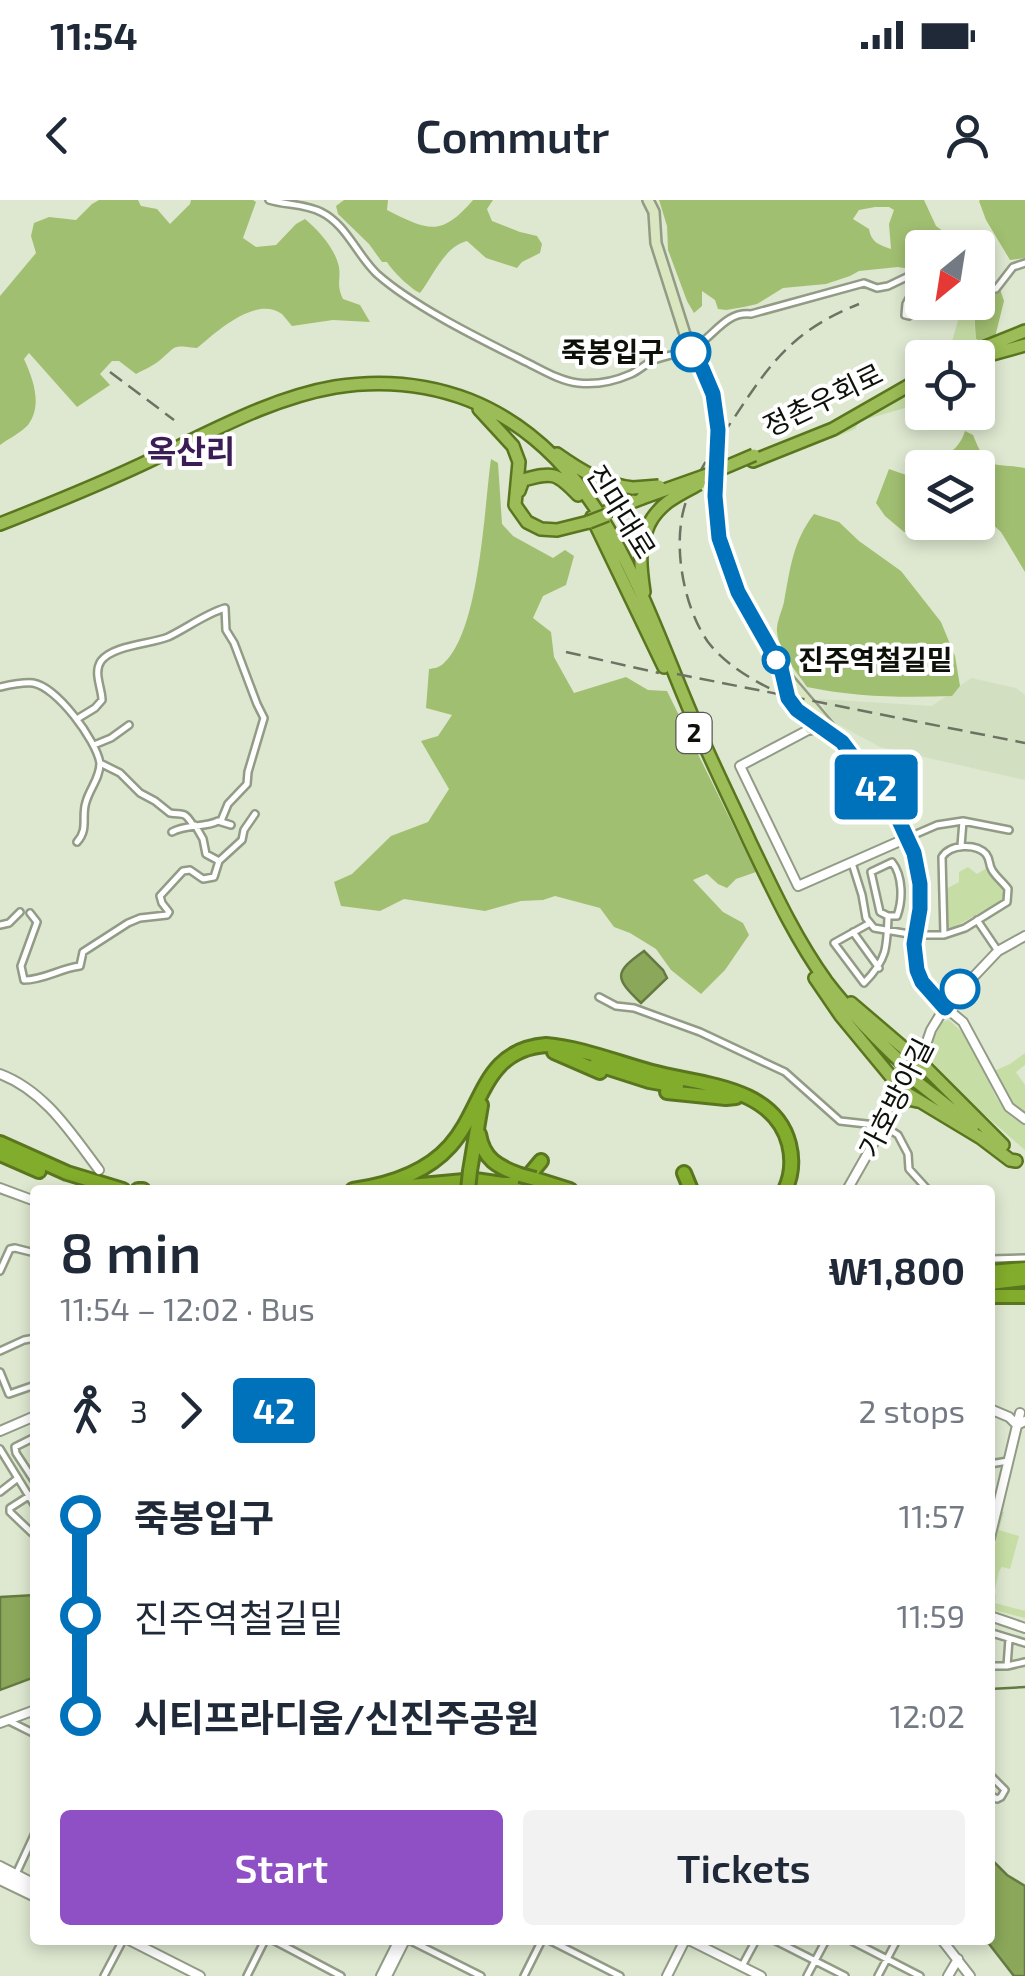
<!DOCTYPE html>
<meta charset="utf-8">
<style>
body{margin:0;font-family:"Exo 2","Noto Sans KR",sans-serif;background:#f2f2f3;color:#1f2937;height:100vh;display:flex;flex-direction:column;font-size:38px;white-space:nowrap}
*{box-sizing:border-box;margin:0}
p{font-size:32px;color:#747a83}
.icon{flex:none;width:55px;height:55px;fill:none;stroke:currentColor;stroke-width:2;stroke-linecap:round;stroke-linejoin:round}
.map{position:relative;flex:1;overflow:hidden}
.sheet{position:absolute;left:30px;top:985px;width:965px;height:760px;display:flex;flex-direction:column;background:#fff;border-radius:10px;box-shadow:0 5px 15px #0003}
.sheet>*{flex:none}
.badge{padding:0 20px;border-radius:8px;font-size:35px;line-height:65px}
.needle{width:65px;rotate:210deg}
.controls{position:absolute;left:905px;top:30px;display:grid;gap:20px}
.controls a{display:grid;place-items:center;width:90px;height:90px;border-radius:10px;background:#fff;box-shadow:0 5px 15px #0003;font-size:50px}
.map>.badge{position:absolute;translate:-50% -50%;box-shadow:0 0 0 5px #fff}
.legs{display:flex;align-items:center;gap:15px;height:110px;padding:0 30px;font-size:32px}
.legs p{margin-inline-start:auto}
.summary{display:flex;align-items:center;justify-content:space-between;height:170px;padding:0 30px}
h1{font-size:55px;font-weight:600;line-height:75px}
.primary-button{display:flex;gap:20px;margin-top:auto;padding:20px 30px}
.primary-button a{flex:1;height:115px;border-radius:10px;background:#8f50c5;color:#fff;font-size:40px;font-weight:600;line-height:115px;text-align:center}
.primary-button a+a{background:#f2f2f3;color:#1f2937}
ul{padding:0 30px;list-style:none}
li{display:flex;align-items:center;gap:35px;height:100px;font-size:38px}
li i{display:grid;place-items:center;width:15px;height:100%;margin:0 12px;background:currentColor}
li i::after{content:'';width:25px;height:25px;margin:-12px;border:8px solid;border-radius:50%;background:#fff}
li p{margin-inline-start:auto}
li:first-child i{background:linear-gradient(#0000 50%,currentColor 0)}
li:last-child i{background:linear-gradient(currentColor 50%,#0000 0)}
.status{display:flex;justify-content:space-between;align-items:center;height:70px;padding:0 50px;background:#fff;direction:ltr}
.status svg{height:28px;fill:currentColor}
header{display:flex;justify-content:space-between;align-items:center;height:130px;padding:0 30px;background:#fff;font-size:45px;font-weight:600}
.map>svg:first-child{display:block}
.built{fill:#d2dfc0}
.green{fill:#c6dda5}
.forest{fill:#a1bf71;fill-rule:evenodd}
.water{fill:#8aa75a;stroke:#657a42;stroke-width:2.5}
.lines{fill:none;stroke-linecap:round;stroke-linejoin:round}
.stream{stroke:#657a42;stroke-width:2.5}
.minor-casing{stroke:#919b85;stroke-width:10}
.tertiary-casing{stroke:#919b85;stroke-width:12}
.secondary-casing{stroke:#919b85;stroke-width:14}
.trunk-casing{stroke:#59761f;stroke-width:16}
.motorway-casing{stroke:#59761f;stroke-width:18}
.minor{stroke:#fff;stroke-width:5}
.tertiary{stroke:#fff;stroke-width:8}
.secondary{stroke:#dae6bf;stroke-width:9}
.trunk{stroke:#9bbc56;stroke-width:11}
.motorway{stroke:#82ac2b;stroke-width:12}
.rail{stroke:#6c7363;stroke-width:2.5;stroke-dasharray:15 8;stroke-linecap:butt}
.trunk-bridge-casing{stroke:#59761f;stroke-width:16;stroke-linecap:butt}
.motorway-bridge-casing{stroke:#59761f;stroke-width:18;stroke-linecap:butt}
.trunk-bridge{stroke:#9bbc56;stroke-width:11}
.motorway-bridge{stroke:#82ac2b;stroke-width:12}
.line-1-casing{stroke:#fff;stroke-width:22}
.line-1{stroke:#0072bc;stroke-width:15}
.stop-1-dot{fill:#fff;stroke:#0072bc;stroke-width:5}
.labels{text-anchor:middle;stroke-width:8;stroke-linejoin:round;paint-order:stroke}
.shield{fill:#fff;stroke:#565853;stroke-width:2.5}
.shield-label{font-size:25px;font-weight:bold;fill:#0e1109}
.stop-label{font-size:28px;font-weight:bold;fill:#0e1109;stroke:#fff;text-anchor:end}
.street-label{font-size:28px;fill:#0e1109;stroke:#fff}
.quarter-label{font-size:32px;font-weight:bold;fill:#3b1c55;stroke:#fff}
</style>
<div class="status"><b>11:54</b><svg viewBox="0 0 49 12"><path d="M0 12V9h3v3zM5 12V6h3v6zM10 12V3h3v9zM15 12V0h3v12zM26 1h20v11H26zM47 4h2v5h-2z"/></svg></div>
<header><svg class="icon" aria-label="back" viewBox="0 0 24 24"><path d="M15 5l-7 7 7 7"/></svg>Commutr<svg class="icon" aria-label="person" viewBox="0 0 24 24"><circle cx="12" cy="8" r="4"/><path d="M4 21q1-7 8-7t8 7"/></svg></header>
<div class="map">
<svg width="1025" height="1776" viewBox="0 0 1025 1776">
<rect width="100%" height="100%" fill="#dee8d0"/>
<path class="built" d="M971 478 1016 488 1025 495V580L880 547 832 521 819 499 932 506Z"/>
<path class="green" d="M963 103 973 112 976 139 979 144 945 157 930 158 951 145Z
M922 161V203L860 221 855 229 831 239 829 235 915 187 907 171Z
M968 667 977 674 987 668 1003 690 1004 699 951 729 948 726V688L959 682V672Z
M949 820C957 827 966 835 972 844 989 873 992 910 1025 925V950L932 869 927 852 942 822Z
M1025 853V865L1016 872 1025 885V915L1012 906 994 873V871L1010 864Z
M1001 1312H1004L999 1330 1019 1336 1010 1369 1002 1367 999 1371 994 1394 996 1395 995 1403 1025 1411V1418L990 1409V1357Z"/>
<path class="forest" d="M99 0H138L141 6 157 9 170 24 190 4 191 0H253L256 2 243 38 256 47 276 45 296 24 305 19C319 31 335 48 339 67 341 80 336 84 343 99L360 105 370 122 333 120 292 126C291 125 283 115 282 114 256 95 216 132 197 148 171 145 178 145 159 161 153 166 143 170 136 174L119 161H112L100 174 110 185 77 207 29 153 24 159C33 179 43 205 28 225 22 232 8 239 0 245V96L36 53 31 36 34 23 49 17 76 20 92 4Z
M344 0H388L387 10C429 31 441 37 473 0H493L487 9 492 21 520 32 537 36 542 44 540 53 522 62 517 68 486 58 467 41C445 46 433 76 420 93 411 89 392 71 387 62H382L369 44 338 14 336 6Z
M659 0H924L936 26 951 37 954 47 922 48V102L928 103 920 109 913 99 920 75 910 69 898 67 859 71 850 76 826 84 783 88 757 104 744 107 726 110 718 109 715 100 702 91V106L694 113 687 101 668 50 667 26ZM875 7H889L894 10 889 24 891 49C879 45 871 42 869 29L853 19 859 10Z
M980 0H1025V58L1010 60 986 20 979 1Z
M1000 89 1004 101 994 141 986 144 976 139 974 113 963 103 978 102V92L981 90 990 93Z
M965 231 973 235C988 273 992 262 1025 268V372L1001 332 989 321 983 300 978 294V268L924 267C943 256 958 253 965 231Z
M491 259 498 263 502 324 513 336 553 358 565 350 574 356 566 385 543 396 533 418 551 432 554 457 574 493 626 477 648 490 667 491 756 672 736 679 727 688 718 684 707 674 693 680 723 712 743 723 749 735 725 770 701 794 671 770 656 749 630 733 614 727 600 708 555 696 543 700 521 701 485 711 404 699 380 711 341 706 334 682 352 674 391 636 428 622 449 589 421 541 438 536 452 515 426 508 429 469C435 468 438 468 443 464 480 432 484 308 491 259Z
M889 269 912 277 922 269V322L927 323 929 327 917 332H904L885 316 876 303Z
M814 314 839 322 859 341 901 371 941 422 955 456 960 486 952 496C902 498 855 497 807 487 796 471 779 452 777 432 776 423 782 411 784 402 790 369 793 341 814 314Z"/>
<path class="water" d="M644 751 663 770 667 778 641 803C615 778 613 773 644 751Z
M35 1395V1477L0 1490V1397Z
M990 1658 1007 1675 1025 1686V1776H1014L986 1740H990Z"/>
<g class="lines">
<path class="stream" d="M990 1489 1025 1487"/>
<defs>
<path id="minor" d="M269 0C285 5 306 4 321 12 346 24 357 55 377 74 413 106 478 138 522 160 539 168 559 181 578 183 595 185 615 181 631 174 640 170 647 162 657 159 669 155 682 153 693 148 714 137 725 111 751 114L864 83 877 88 888 86 913 74 920 78 906 104 905 115 909 116 929 102
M978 88 996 89 1013 67 1025 63
M0 487C9 485 23 482 33 483 57 487 96 540 100 563L120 573 140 593 155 601 170 613C184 615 184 611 193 625
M77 519 95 508 102 500C102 488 93 473 101 461 113 445 151 444 168 437 187 428 205 414 225 408L226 430 234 443 257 504 264 518 248 572 247 584 228 604 221 621
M94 545 111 538 129 525
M195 625 203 639 206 654 219 661
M172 632C186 624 205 628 218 621L231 625
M907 638 937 625 963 621 1009 630
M77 642C89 629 81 617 86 602 90 588 100 578 100 563
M961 646 963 621
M852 663 862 695 866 718 874 728 915 735H944L965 728 1007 702 1008 689C1003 682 996 677 992 670 988 663 991 661 986 654 976 643 950 644 942 657L944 735
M30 713 37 722 21 766 24 780C44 780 61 768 80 766L83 752 128 723 140 718 167 715 169 712 162 703 160 696 183 671 190 670 203 679 214 677 219 661 242 640 244 630 255 614
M977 720 998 751
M870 723 834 743 864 783C887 760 887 748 888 716L880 712 871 672 892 662C903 676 903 700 897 716H888
M0 725 9 723 20 712
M853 732 879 768
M599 797 616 806 634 808 700 832 785 872 840 921 884 926 898 935 908 954 909 969 928 990
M990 1059 1025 1058
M0 1071 10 1049 15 1048 35 1053
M0 1151 24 1140 35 1138
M0 1172 9 1194 35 1185
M35 1237 15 1247 16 1253 35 1282
M0 1249 35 1306
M990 1264 1008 1261
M0 1292 18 1278
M35 1292 10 1308V1312L32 1333 35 1330
M990 1439 992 1433 1025 1443
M990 1466H1007L1025 1462
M1007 1466 1009 1439
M7 1520 35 1534
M990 1575 1005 1590 1001 1597 997 1599 990 1595
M16 1674 35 1633
M273 1740 341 1776
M409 1740 481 1776
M549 1740 620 1776
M774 1740 845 1776
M850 1740 920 1776
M742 1766 756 1740
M104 1776 123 1740
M247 1776 265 1740
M524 1776 542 1740
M807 1776 826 1740
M878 1776 897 1740"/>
<path id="tertiary" d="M810 529 740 566 798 686 907 638
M945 807 963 822 1009 907 1025 919
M0 874C45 891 71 933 99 970
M901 895 920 862 931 830 945 807 998 751 1025 736
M0 988 35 1001
M847 990 894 907
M990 1209 1009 1217 1017 1225 1025 1221
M0 1231 35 1216
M990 1338 1020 1213
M990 1416 1025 1428
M0 1523 35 1510
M0 1666 35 1684
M0 1674 35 1691
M0 1680 35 1697
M129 1740 200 1776
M689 1740 761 1776
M942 1740 970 1776
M381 1776 399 1740
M387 1776 405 1740
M667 1776 685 1740
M948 1776 958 1759"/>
<path id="secondary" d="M648 0 654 12 656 43 690 150 702 169 713 194 718 230 715 297 719 337 738 392 785 475 842 542 896 614 913 653 920 683V709L914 745 917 770 922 782 945 807
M781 471C785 498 792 503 811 522L810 529 821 526 828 531"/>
<path id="trunk" d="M958 158 1025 131
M978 158 1025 145
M479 209 513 246 519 262 515 305 527 322 541 329 557 330 589 322
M557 254C581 271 604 285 633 288
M753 261 833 229 915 182
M519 291 523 280C553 272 556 272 578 295
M606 312 642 298
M592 317 664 467
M0 324C51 304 103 283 153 259 211 232 271 198 335 187 380 180 427 184 469 200 606 254 645 411 699 532 715 569 733 605 750 642 773 690 795 738 826 781 849 811 875 838 903 864
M644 392C640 364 638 350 649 324
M815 778 841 816 903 891 981 938 1010 960 1016 961
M851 803 920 862 1003 945
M894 882 897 894 893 909 908 899 917 901
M917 882 973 926"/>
<path id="motorway" d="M554 852 600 872
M596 864 649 881 677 886
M667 892 726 898 736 897
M479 934C483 959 498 967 520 975
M0 943 67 973 123 990
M0 954 39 971
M470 971 481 905
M684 973 691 990
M535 979 570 990
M389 988 475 980 503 984H518L526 979 541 961
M138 990H143
M353 990C388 985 425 974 450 946 484 908 482 850 546 845 582 848 618 863 652 872 701 885 774 886 789 944 793 960 792 975 785 990
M990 1072 1025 1069
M990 1083 1025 1079
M990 1096H1025"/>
</defs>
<use href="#minor" class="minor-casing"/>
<use href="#tertiary" class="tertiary-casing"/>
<use href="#secondary" class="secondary-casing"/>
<use href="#trunk" class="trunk-casing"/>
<use href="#motorway" class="motorway-casing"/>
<use href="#minor" class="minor"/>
<use href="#tertiary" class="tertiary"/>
<use href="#secondary" class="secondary"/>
<use href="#trunk" class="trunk"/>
<use href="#motorway" class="motorway"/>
<path class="rail" d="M110 172 174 220
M566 452 659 473
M677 474 1025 543
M790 498C761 485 728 468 708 442 682 405 670 336 689 294 700 269 716 244 732 221 771 162 792 131 859 104"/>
<defs>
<path id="trunk-bridge" d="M633 288 659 286
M642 298 707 275 754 255
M589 322 607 315
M649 324C660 303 678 295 699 284
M900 868 917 882"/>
<path id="motorway-bridge" d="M520 975 535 979
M468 990 470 971"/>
</defs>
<use href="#trunk-bridge" class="trunk-bridge-casing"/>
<use href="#motorway-bridge" class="motorway-bridge-casing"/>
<use href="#trunk-bridge" class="trunk-bridge"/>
<use href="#motorway-bridge" class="motorway-bridge"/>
</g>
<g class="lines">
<defs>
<path id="line-1" d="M691 152 702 168 713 194 718 230 715 296 719 338 738 392 781 468 788 498 797 510 842 542 896 614 914 653 920 684V709L914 744 917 770 922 782 945 808 960 789"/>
</defs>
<use href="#line-1" class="line-1-casing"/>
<use href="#line-1" class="line-1"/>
</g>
<g class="stop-1-dot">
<circle cx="691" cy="152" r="18"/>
<circle cx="776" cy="460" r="12"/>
<circle cx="960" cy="789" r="18"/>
</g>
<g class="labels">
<rect class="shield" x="676.5" y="513" width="35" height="40" rx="8"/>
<g class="shield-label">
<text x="694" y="542">2</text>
</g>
<g class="stop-label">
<text x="664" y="162">죽봉입구</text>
<text x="798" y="470" text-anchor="start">진주역철길밑</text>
</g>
<g class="street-label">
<text transform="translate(823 200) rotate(-26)" y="10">정촌우회로</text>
<text transform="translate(621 312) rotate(58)" y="10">진마대로</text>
<text transform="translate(896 898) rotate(-63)" y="10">가호방아길</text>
</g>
<g class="quarter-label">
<text x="191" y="263">옥산리</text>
</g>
</g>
</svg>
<div class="controls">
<a><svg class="needle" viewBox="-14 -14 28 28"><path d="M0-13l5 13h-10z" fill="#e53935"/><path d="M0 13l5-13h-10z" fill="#747a83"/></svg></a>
<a><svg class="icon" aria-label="locate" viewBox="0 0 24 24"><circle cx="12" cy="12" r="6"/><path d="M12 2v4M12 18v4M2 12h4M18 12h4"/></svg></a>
<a><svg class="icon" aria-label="layers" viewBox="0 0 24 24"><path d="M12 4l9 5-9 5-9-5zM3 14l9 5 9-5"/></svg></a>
</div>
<b class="badge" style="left:876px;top:587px;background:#0072bc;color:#fff">42</b>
<section class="sheet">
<div class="summary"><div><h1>8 min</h1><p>11:54 – 12:02 · Bus</p></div><b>₩1,800</b></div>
<div class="legs"><svg class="icon" aria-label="walk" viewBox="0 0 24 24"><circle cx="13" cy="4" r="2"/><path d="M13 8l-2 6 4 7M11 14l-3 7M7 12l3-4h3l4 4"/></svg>3<svg class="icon" aria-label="forward" viewBox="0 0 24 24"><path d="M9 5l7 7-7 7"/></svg><b class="badge" style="background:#0072bc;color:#fff">42</b><p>2 stops</p></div>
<ul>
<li><i style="color:#0072bc"></i><b>죽봉입구</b><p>11:57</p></li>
<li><i style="color:#0072bc"></i><span>진주역철길밑</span><p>11:59</p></li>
<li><i style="color:#0072bc"></i><b>시티프라디움/신진주공원</b><p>12:02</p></li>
</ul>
<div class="primary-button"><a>Start</a><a>Tickets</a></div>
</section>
</div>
